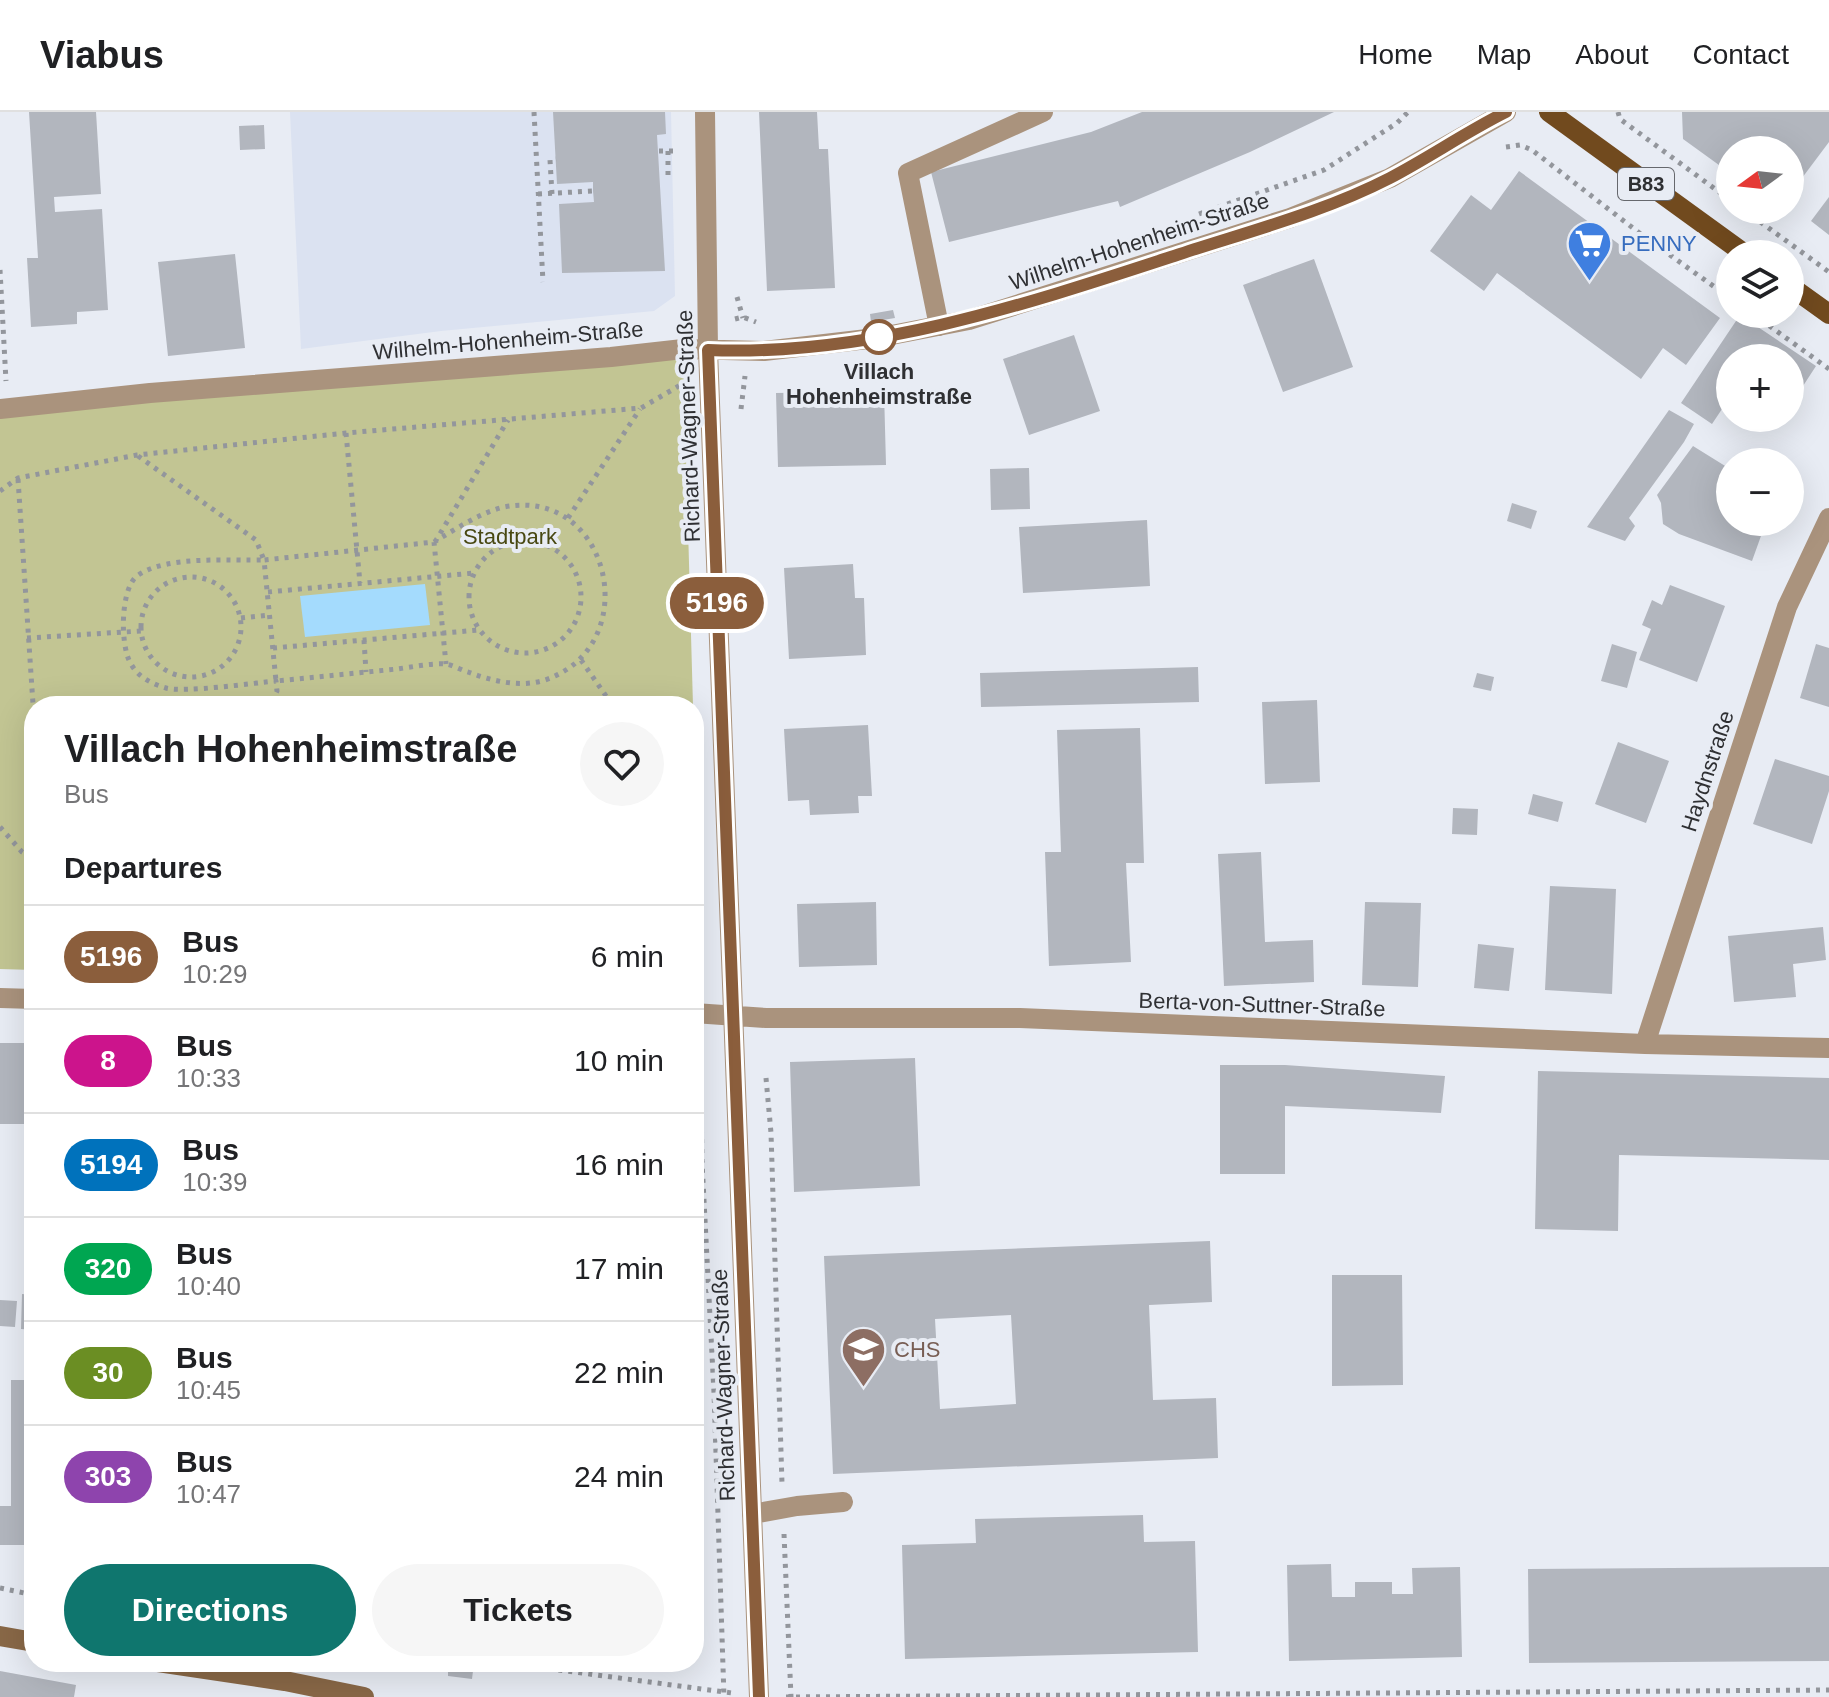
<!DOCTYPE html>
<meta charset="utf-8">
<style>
body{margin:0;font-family:Arial,sans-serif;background:#f6f6f6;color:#202124;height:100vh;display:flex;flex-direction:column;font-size:30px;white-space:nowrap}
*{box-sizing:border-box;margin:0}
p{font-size:26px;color:#757577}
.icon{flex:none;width:44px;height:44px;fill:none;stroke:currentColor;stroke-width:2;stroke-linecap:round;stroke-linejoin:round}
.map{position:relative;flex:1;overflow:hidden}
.sheet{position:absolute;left:24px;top:584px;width:680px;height:976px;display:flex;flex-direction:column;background:#fff;border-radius:32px;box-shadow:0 8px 32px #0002}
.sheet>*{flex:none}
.badge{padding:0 16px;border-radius:26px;font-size:28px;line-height:52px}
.needle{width:52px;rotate:255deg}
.tools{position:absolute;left:1716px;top:24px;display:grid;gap:16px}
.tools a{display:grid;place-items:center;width:88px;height:88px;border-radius:50%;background:#fff;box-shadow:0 8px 32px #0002;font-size:40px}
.map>.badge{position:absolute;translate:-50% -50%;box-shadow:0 0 0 4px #fff}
h2{padding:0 40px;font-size:30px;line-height:72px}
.round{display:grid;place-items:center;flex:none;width:84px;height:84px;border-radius:42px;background:#f6f6f6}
.head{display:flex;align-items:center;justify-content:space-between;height:136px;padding:0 40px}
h1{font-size:38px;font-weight:800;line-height:60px}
.button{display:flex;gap:16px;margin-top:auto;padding:16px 40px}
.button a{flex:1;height:92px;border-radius:48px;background:#0f766e;color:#fff;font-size:32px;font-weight:800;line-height:92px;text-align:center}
.button a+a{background:#f6f6f6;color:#202124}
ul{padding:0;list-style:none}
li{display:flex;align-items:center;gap:24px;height:104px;padding:0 40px;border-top:2px solid #e0e0e0}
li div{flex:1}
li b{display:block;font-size:30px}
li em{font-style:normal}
li .badge{min-width:88px;font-weight:700;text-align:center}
header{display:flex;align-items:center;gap:48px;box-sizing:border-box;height:112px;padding:0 40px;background:#fff;border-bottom:2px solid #e0e0e0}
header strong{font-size:38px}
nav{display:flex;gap:44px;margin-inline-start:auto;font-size:28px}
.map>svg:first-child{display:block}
.built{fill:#dbe2f1}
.green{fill:#c2c593}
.water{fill:#a4dbfd}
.building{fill:#b2b6be;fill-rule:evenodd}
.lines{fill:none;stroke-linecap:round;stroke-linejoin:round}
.path{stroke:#93969c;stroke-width:5;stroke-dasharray:4 6;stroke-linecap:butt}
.lane{stroke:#aa937d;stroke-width:20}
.street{stroke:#aa937d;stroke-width:20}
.secondary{stroke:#896847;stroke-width:20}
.primary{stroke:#714a1e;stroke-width:20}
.line-casing{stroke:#fff;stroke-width:18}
.line{stroke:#8b5e3c;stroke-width:12}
.stop-dot{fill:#fff;stroke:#8b5e3c;stroke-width:4}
.labels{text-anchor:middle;stroke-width:8;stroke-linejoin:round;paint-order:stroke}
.shield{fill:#e8ecf4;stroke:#66686d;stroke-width:2}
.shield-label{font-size:20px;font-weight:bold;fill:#2f3033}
.street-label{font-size:22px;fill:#2f3033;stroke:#e8ecf4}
.shop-label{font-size:22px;fill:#366cbe;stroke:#e8ecf4;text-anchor:start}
.stop-label{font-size:22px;font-weight:bold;fill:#2f3033;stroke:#e8ecf4}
.park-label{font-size:22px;fill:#484812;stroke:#e8ecf4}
.education-label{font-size:22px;fill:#785e54;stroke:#e8ecf4;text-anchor:start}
</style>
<header>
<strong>Viabus</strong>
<nav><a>Home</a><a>Map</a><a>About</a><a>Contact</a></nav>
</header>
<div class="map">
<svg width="1829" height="1585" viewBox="0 0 1829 1585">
<rect width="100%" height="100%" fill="#e8ecf4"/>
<path class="built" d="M290 0H671L675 184 654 199 441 219 301 237Z"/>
<path class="green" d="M683 237 693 594H34V858L0 857V297Z
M694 642 699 862H694Z"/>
<path class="water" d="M425 472 430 513 305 525 300 484Z"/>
<path class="building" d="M29 0H96L101 82 54 85 55 100 102 97 108 198 77 200V212L31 215 27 146H38Z
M553 0H665L666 22 657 23 665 159 562 161 559 92 594 90 593 79V70L557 72Z
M759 0H817L819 37H828L835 176 767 179Z
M1142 0H1334L1250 40 1120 95 1118 89 949 130 931 60 1091 20Z
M1682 0H1829V30L1790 82V38H1730V61L1683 27Z
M264 13 265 37 240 38 239 14Z
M1519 59 1720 206 1686 253 1663 236 1641 267 1497 161 1484 179 1430 139 1471 83 1491 98Z
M1829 85V123L1811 109Z
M235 142 245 236 168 244 158 150Z
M1314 147 1353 255 1283 280 1243 173Z
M893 198 895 206 871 210 870 202Z
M1740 203 1816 254 1790 294V246H1730V270L1723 265 1718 273 1730 281V285L1712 312 1681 291Z
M1074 223 1100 299 1029 323 1003 247Z
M884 279 886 353 778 355 776 281Z
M1669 298 1694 312 1684 330 1629 406 1635 414 1625 429 1587 415Z
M1693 334 1730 357V410H1766L1752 449 1679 422 1663 412 1661 391 1657 383Z
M1029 356 1030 397 991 398 990 357Z
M1512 391 1537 399 1531 417 1507 409Z
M1147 408 1150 474 1023 481 1019 415Z
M853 452 855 486H864L866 543 789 547 784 456Z
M1670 473 1725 494 1697 570 1639 548 1651 517 1642 513 1652 488 1662 493Z
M1612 532 1637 540 1627 576 1601 569Z
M1816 532 1829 536V595L1800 586Z
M1198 555 1199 590 981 595 980 561Z
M1477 561 1494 565 1491 579 1473 575Z
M1317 588 1320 670 1265 672 1262 590Z
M868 613 872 684H858L859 701 810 703 809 688 788 689 784 617Z
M1140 616 1144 751H1126L1131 850 1049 854 1045 740H1061L1057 618Z
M1618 630 1669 649 1646 711 1595 692Z
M1775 647 1829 664V679L1812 732 1753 712Z
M1533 682 1563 690 1558 710 1528 702Z
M1453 696 1478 697 1477 723 1452 722Z
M1261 740 1265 830 1313 828 1314 870 1224 874 1218 742Z
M1550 774 1616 777 1612 882 1545 878Z
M876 790 877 853 799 855 797 792Z
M1365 790 1421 791 1418 875 1362 873Z
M1823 815 1826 848 1793 852 1796 885 1734 890 1728 824Z
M1478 832 1514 836 1509 879 1474 876Z
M0 931H34V1012H0Z
M915 946 920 1074 794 1080 790 950Z
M1220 953H1285L1445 964 1441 1001 1285 994V1062H1220Z
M1538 959 1829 966V1048L1619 1043 1618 1119 1535 1117Z
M1210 1129 1212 1190 1149 1193 1153 1288 1216 1286 1218 1346 833 1362 824 1144ZM1011 1203 1016 1292 940 1297 935 1207Z
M1332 1163H1402L1403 1273 1332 1274Z
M694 1171H698L701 1310H694Z
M22 1182 34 1183V1218L21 1217Z
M0 1188 17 1189 15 1215 0 1214Z
M11 1268H34V1433H0V1394H11Z
M1143 1403 1144 1430 1195 1429 1198 1540 905 1547 902 1433 976 1431 975 1407Z
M1331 1452 1332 1485H1355V1470H1392V1482H1413L1412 1456 1460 1455 1462 1545 1289 1549 1287 1453Z
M1829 1455V1549L1529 1551 1528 1457Z
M448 1556 473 1559 472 1567 448 1564Z
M0 1559 76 1573 74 1585H0Z"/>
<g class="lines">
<path class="path" d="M534 0 543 170
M1618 0 1620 7 1730 88
M1506 35 1520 33 1532 38 1642 123 1730 186
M659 39H679
M668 39V66
M538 82 593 79
M552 82 550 48 556 47
M1744 98 1829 160
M1199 102 1324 58 1397 11 1408 0
M0 158 6 269
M737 185 743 206
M1753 202 1829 257
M735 207 743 205 756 210
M741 297 745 264
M346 321 360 471
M138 344 256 428 264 448C230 449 165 443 137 464 120 477 120 535 131 552 138 565 152 572 166 576 184 581 253 571 276 569L277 579 270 594
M18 367 34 607
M0 379 18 366 137 343 346 321 641 296 684 271
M568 406 640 297
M469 485a56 56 0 1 1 112 0a56 56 0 1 1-112 0Z
M434 430C456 417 479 401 504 395 611 374 646 534 545 568 520 576 492 569 468 560 461 558 453 553 446 552 431 551 412 555 397 557 357 561 317 565 276 569L264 448 434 430 446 552
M435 430 508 308
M141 515a50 50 0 1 1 100 0a50 50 0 1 1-100 0Z
M268 480 474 461
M241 506 270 503
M27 526 141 519
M364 528 366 560
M273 536 479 518
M581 548 613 594
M0 715 22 740 34 748
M697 755 699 862
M694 862H699L698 877
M700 927 702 1050 714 1281 724 1585
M766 966 771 1021 782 1372
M784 1422 791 1585
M0 1476 34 1483
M499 1550 732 1581
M786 1585 1829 1578"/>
<path class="lane" d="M939 214 908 61 1043 0
M752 1402 797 1394 843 1390"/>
<path class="street" d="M705 0 708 238 759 1585
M0 297 150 281 611 245 683 237 764 239 876 226 969 208 1290 106 1390 66 1506 0
M0 886 34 887
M694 901 766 906H1020L1645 932 1829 936
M1645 932 1787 495 1829 406"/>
<path class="secondary" d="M0 1524 34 1530
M158 1550 285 1569 364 1585"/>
<path class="primary" d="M1549 0 1745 142
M1790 174 1829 202"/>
</g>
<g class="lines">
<defs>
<path id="line" d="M759 1585 708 238C870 245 1027 192 1180 142 1250 119 1324 100 1390 66 1430 45 1466 20 1506 0"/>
</defs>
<use href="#line" class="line-casing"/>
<use href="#line" class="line"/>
</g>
<defs>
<symbol id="supermarket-pin" viewBox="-11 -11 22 30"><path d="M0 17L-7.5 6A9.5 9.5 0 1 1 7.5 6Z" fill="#3f7fe0" stroke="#e8ecf4"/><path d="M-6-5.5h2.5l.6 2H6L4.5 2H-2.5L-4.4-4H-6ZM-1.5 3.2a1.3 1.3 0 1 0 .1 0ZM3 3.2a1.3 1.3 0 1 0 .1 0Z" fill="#fff"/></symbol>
<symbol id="school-pin" viewBox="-11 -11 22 30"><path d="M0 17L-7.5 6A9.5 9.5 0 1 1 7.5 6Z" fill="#8d6e63" stroke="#e8ecf4"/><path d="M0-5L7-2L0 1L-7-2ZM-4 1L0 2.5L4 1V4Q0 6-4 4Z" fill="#fff"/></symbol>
</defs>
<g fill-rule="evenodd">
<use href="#supermarket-pin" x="1564" y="106" width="51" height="69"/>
<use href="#school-pin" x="838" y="1212" width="51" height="69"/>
</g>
<circle class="stop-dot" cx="879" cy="225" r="16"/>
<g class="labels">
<rect class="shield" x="1618" y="56" width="56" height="32" rx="6"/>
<g class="shield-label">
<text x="1646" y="79">B83</text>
</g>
<g class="street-label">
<text transform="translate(1139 129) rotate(-18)" y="8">Wilhelm-Hohenheim-Straße</text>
<text transform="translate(508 228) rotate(-5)" y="8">Wilhelm-Hohenheim-Straße</text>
<text transform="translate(688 314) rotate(-92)" y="8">Richard-Wagner-Straße</text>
<text transform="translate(1707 659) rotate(-72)" y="8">Haydnstraße</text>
<text transform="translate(1262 892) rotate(2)" y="8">Berta-von-Suttner-Straße</text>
<text transform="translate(723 1273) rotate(-92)" y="8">Richard-Wagner-Straße</text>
</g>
<g class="shop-label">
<text x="1621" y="139">PENNY</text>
</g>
<g class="stop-label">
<text x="879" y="267">Villach<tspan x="879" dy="25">Hohenheimstraße</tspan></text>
</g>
<g class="park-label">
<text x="510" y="432">Stadtpark</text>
</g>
<g class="education-label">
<text x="894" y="1245">CHS</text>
</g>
</g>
</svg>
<div class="tools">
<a><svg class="needle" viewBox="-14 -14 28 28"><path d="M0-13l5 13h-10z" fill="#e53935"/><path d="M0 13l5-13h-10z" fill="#757577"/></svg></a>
<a><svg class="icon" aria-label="layers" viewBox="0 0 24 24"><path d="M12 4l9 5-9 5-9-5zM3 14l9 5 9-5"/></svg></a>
<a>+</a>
<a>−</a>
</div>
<b class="badge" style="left:717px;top:491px;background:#8b5e3c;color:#fff">5196</b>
<section class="sheet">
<div class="head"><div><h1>Villach Hohenheimstraße</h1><p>Bus</p></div><a class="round"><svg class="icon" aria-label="heart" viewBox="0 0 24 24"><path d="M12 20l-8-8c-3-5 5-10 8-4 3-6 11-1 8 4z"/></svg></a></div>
<h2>Departures</h2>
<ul>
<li><span class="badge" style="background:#8b5e3c;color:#fff">5196</span><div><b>Bus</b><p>10:29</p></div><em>6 min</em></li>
<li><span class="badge" style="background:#cc148c;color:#fff">8</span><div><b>Bus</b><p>10:33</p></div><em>10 min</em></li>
<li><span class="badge" style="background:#0072bc;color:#fff">5194</span><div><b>Bus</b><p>10:39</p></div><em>16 min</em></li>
<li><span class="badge" style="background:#00a651;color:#fff">320</span><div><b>Bus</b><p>10:40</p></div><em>17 min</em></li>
<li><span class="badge" style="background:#6b8e23;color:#fff">30</span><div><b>Bus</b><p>10:45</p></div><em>22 min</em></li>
<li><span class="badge" style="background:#8e44ad;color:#fff">303</span><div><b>Bus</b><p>10:47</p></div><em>24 min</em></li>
</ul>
<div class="button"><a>Directions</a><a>Tickets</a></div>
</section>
</div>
